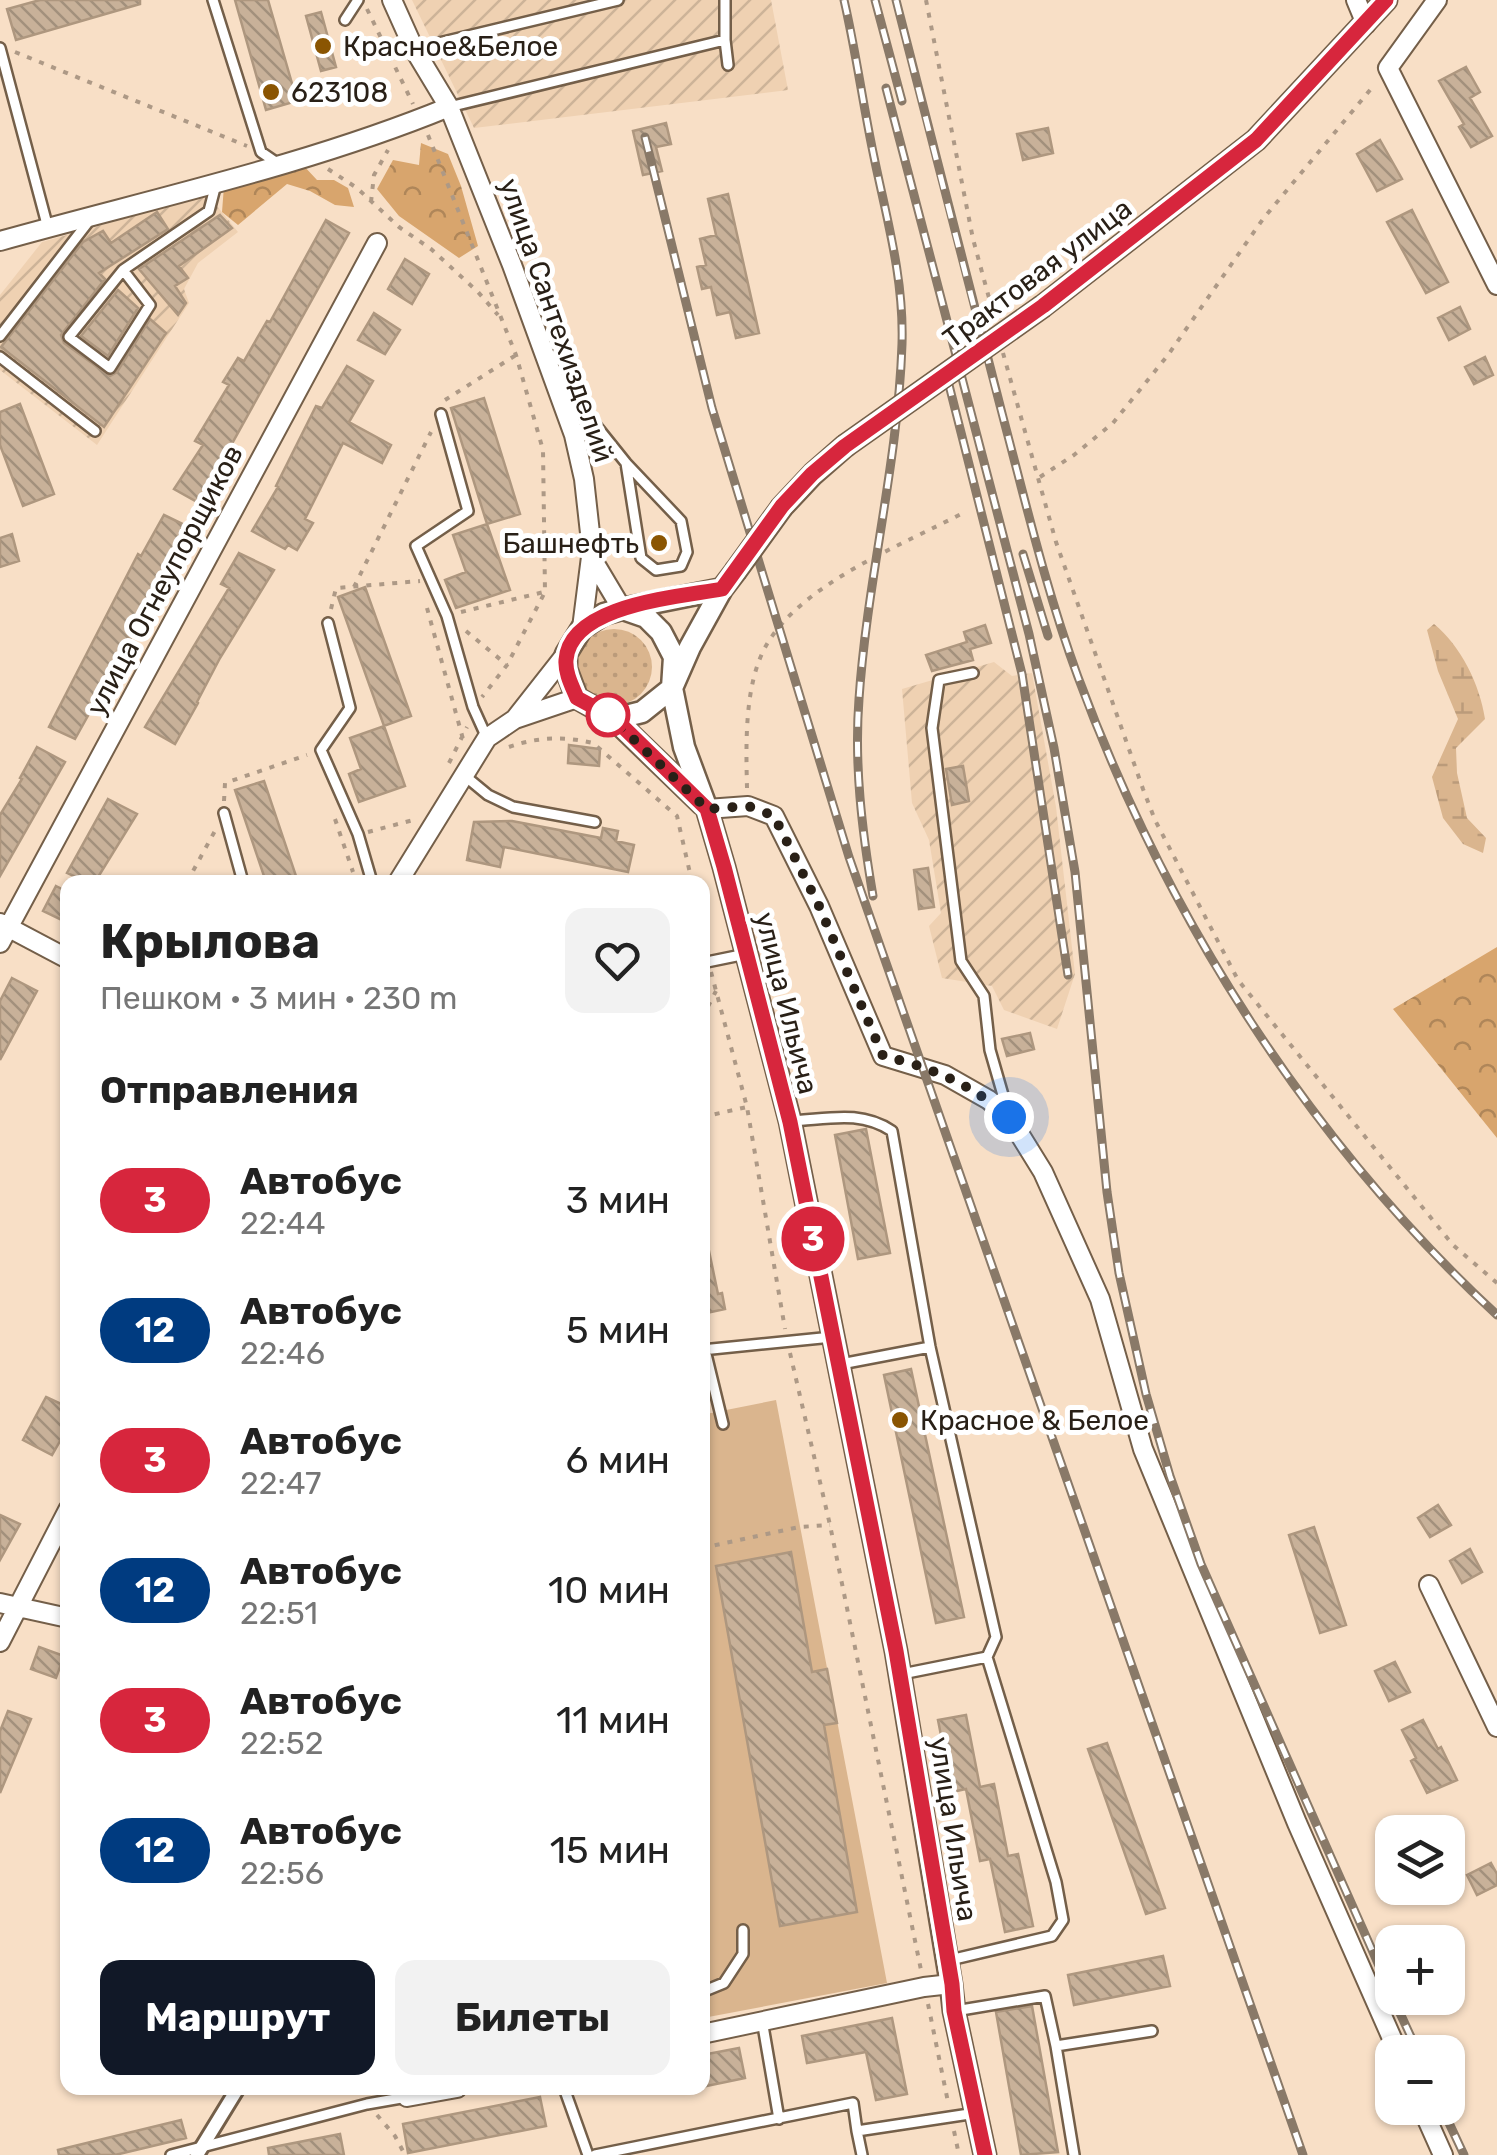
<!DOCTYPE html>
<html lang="ru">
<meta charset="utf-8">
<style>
body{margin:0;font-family:Rubik,sans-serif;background:#f2f2f2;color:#222;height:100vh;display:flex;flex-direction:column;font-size:38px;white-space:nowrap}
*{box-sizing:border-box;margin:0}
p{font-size:32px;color:#767676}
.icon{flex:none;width:55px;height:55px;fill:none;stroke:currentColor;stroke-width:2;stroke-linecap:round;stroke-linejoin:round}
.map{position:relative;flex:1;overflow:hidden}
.side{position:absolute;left:60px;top:875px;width:650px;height:1220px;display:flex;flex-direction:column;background:#fff;border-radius:20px;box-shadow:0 2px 8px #0004}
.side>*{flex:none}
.badge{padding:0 20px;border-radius:32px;font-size:35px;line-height:65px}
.fabs{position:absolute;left:1375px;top:1815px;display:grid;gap:20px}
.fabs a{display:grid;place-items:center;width:90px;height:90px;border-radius:20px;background:#fff;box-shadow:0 2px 8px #0004;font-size:50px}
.you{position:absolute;width:50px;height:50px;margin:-25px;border:8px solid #fff;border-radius:50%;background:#1a73e8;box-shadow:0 0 0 15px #1a73e833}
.map>.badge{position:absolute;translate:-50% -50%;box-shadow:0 0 0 5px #fff}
h2{padding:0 40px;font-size:38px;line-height:90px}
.round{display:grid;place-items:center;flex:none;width:105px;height:105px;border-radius:20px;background:#f2f2f2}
.headline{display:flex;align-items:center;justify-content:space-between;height:170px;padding:0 40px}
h1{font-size:48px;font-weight:700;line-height:75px}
.primary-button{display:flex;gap:20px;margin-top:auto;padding:20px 40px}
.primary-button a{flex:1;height:115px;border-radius:20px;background:#111827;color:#fff;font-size:40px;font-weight:700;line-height:115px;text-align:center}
.primary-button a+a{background:#f2f2f2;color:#222}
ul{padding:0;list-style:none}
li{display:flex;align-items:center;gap:30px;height:130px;padding:0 40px}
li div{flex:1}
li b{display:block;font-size:38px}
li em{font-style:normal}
li .badge{min-width:110px;font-weight:700;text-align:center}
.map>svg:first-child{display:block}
.industrial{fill:url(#industrial-furrows)}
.grass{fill:url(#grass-dots)}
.forest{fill:url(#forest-crowns)}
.wetland{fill:url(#wetland-marsh)}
.pitch{fill:#dab58e}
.building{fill:url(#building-back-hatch);stroke:#ae977f;stroke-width:2.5}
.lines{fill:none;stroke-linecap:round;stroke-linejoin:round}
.service-casing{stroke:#745f49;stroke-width:14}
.pedestrian-casing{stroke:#745f49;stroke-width:18}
.minor-casing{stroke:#745f49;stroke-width:22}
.tertiary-casing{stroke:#745f49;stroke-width:25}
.path{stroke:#ad9986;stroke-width:4;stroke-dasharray:5 8;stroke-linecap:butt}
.service{stroke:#fff;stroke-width:9}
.pedestrian{stroke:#fff;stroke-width:12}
.minor{stroke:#fff;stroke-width:18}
.tertiary{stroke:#fff;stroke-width:20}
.rail-casing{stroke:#897968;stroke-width:9}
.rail{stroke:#fff;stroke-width:5;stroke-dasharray:15;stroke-linecap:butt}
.tertiary-bridge-casing{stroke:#745f49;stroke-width:25;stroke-linecap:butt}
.tertiary-bridge{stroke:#fff;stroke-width:20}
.line-casing{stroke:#fff;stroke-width:22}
.line{stroke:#d7263d;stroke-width:15}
.walk{stroke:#292017;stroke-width:10;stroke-dasharray:0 18}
.poi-dot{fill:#8a5502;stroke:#fff;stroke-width:4}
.stop-dot{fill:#fff;stroke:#d7263d;stroke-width:5}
.labels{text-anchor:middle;stroke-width:10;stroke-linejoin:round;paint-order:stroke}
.poi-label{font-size:28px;fill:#292017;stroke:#fff;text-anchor:start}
.street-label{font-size:28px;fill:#292017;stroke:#fff}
</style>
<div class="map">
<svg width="1497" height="2155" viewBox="0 0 1497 2155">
<defs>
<pattern id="industrial-furrows" width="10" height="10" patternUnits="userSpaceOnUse" patternTransform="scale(2.5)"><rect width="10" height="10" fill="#efd1b2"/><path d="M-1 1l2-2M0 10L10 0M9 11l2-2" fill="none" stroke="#cdb398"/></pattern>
<pattern id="grass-dots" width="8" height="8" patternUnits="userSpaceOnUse" patternTransform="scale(2.5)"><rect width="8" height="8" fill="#dab58e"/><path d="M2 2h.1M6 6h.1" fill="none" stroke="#bb9b7a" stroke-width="1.8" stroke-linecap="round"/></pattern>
<pattern id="forest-crowns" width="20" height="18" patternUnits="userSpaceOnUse" patternTransform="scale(2.5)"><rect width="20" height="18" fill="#d8a56d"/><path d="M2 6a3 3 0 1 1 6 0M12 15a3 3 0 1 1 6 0" fill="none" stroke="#af8659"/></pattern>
<pattern id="wetland-marsh" width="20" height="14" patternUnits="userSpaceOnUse" patternTransform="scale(2.5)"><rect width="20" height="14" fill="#dab58e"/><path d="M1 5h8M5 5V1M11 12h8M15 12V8" fill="none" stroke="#bb9b7a"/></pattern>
<pattern id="building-back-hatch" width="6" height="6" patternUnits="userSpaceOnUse" patternTransform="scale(2.5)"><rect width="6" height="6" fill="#c8b199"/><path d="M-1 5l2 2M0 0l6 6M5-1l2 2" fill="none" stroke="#a2907c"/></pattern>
</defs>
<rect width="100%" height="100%" fill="#f8dfc6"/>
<path class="industrial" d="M412 0H771L788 90 474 128Z
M208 195 238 232 198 263 184 289 189 303 97 445 0 370V295L42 242Z
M994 662 1012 676 1032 673 1056 807 1075 974 1057 1029 1004 1010 992 986 942 978 929 926 941 913 929 840 912 803 902 689Z"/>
<path class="grass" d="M576 667a38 38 0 1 1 76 0a38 38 0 1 1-76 0Z"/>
<path class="forest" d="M421 143 448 154 461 186 478 246 459 258 399 216 377 189 393 160 419 165Z
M303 165 317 180H334L348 188 354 207 335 205 310 191 287 184 238 225 222 212 224 186Z
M1497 947V1138L1393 1009Z"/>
<path class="wetland" d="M1434 624C1461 646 1480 685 1485 719L1456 748 1457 773 1467 818 1486 838 1483 853 1463 844 1443 818 1432 777 1458 719 1438 671 1427 630Z"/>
<path class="pitch" d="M776 1400 887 1983 703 2018V1443L705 1442 709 1429 706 1414Z"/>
<path class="building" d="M40 0H140V4L16 40 7 9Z
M235 0H268L297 101 266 110Z
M321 12 336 67 321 71 306 16Z
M1466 67 1480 92 1470 98 1492 136 1471 147 1459 127 1464 124 1439 81Z
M666 123 671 144 656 147 662 171 643 175 633 131Z
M1048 128 1053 153 1023 160 1017 134Z
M1380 140 1402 179 1377 191 1357 154Z
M728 194 759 333 736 338 730 312 717 315 711 287 702 289 697 267 706 265 700 239 716 235 708 199Z
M1412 210 1448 282 1426 293 1387 222Z
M157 212 168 229 99 273 105 279 61 335 64 343 110 376 117 372 150 319 166 333 104 427 1 347 83 242 103 231 111 243Z
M220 215 232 228 179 266 188 278 175 286 186 303 178 315 139 269Z
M326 220 349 233 199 503 174 489 203 445 195 441 229 385 223 382 238 358 244 361 267 321 270 322Z
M405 259 429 274 412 304 388 289Z
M118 290 138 308 108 356 81 336Z
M1460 307 1470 329 1449 340 1438 318Z
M374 313 400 330 385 354 358 340Z
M1485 357 1493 375 1474 384 1465 367Z
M347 366 373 381 349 422 391 445 382 463 343 443 305 519 313 523 297 550 288 545 285 549 252 531 278 487 276 486 316 406 322 408Z
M484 398 520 514 487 524 451 408Z
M20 404 54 494 23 506 0 445V412Z
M164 515 189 527 165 568 128 644 75 739 49 727 138 554 141 556Z
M487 524 510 590 456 608 445 580 466 572 453 535Z
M12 534 19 561 0 567V538Z
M239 553 274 570 220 658 197 702 198 703 175 744 145 727 229 588 221 584Z
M365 587 411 716 384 726 338 597Z
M985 625 991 643 970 649 973 660 932 671 926 655 967 642 964 632Z
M384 726 405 786 359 802 349 774 361 769 350 738Z
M569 745 600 749 599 766 568 763Z
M37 747 65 762 0 876V815L22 779 20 778Z
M963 766 969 801 952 805 946 769Z
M264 781 298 882H266L235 790Z
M108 799 137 814 95 882H87L67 873Z
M512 821 601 838 603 828 618 831 616 841 634 845 628 872 504 847 500 867 467 860 474 822Z
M928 868 934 907 919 909 914 870Z
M56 886 68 892V923L43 911Z
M12 978 37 991 0 1060V1001Z
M1030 1033 1034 1049 1007 1056 1002 1039Z
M866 1129 890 1253 858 1259 835 1135Z
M702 1251H709L718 1294 722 1293 725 1309 702 1314Z
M911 1369 964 1617 936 1623 884 1375Z
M46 1397 68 1407V1427L52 1455 23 1440Z
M1438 1505 1451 1525 1430 1537 1418 1518Z
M0 1515 20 1524 0 1560Z
M1314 1527 1346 1625 1320 1633 1289 1535Z
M1470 1549 1482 1572 1462 1583 1450 1561Z
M791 1552 812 1672 827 1669 837 1723 824 1725 857 1912 780 1926 716 1566Z
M39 1647 64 1656 56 1678 31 1669Z
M1395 1662 1410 1692 1389 1701 1375 1671Z
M8 1711 31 1719 0 1793V1731Z
M966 1715 980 1787 994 1784 1008 1856 1018 1854 1033 1926 1005 1932 990 1859 980 1861 966 1789 952 1792 938 1720Z
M1423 1720 1438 1749 1441 1747 1457 1780 1427 1793 1411 1761 1416 1758 1402 1730Z
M1107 1743 1165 1908 1146 1914 1088 1749Z
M1491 1863 1497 1874V1885L1477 1895 1467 1875Z
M1163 1956 1170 1986 1074 2005 1068 1975Z
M1032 2006 1058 2152 1021 2155 996 2012Z
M892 2018 907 2094 876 2100 866 2052 807 2063 802 2036Z
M739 2048 745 2078 702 2087V2055Z
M540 2097 546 2126 408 2153 403 2124Z
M181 2120 186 2138 115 2155H59L58 2150Z
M340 2134 344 2155H269L268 2148Z"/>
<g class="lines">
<defs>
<path id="service" d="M213 0 261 152 277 163
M725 0V40L728 65
M345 20 358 0
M0 48 48 228
M414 49 618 0
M449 107 725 40
M123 270 150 305 110 368 69 337 123 270 209 211 216 184
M0 336 89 221
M0 357 95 431
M561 382 626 463 681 521 687 552 681 566 656 570 641 558 626 463
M441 414 468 511 416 546 447 616 473 707 487 738
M328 623 350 708 321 750 358 834 372 882
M973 673 939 680 932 728 961 961 984 996 990 1050 1007 1109
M465 776 488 795 513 807 595 822
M224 813 243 882
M702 963 746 954
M792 1121C829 1119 860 1110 892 1131L930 1347 996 1637 987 1657 1056 1882 1063 1920 1052 1936 950 1960
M702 1350 832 1337
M705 1350 723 1424
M841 1364 930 1347
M902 1674 987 1657
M702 1992 724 1983 743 1954V1930
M955 2011 1045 1996 1056 2046
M762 2020 779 2119
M564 2088 588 2155
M857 2131 862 2155
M171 2155 367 2104 407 2097 405 2088
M595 2155 853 2103 857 2131 976 2113
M1074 2155 1056 2046 1152 2031"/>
<path id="pedestrian" d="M197 2155 238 2088"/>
<path id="minor" d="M392 0 414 49 449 107 512 265 574 435 584 479 590 533 591 557 582 628
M1356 0 1366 24
M1437 0 1388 68 1497 285
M0 241C150 199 305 166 449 107
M591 557 622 609
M515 719 566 654
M707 809 748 806 774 816 819 906 883 1056 945 1075 989 1100 1009 1117 1043 1172 1100 1299 1143 1449 1297 1823 1398 2052
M398 882 487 738 515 719 577 698
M0 923 68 959
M0 943 377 243
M1429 1585 1497 1727
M0 1603 68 1618
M0 1642 68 1510
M702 2034 924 1987 951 1984
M407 2097 457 2088
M1422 2108 1443 2155"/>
<path id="tertiary" d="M1043 306 1256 140 1386 0
M782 507 813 474 845 446
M735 572 722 589 690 647 672 688 684 747 707 809 724 867 790 1121 896 1651 951 1984 954 2011 985 2155
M614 719 642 712 672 688 674 657 661 632 646 617 623 609
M702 804 614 719 577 698 566 669V654L582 628 604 614 622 609 722 589"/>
</defs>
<use href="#service" class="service-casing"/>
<use href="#pedestrian" class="pedestrian-casing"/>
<use href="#minor" class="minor-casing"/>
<use href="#tertiary" class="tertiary-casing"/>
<path class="path" d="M926 0 973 239 995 320
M367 9 413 104
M15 52 247 146
M428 135 516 355 543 450 545 592 507 665 482 697
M328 169 357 188 399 227 431 249 478 292 498 315
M371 202 374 175 388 150
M1003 353 1056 542 1143 789 1155 820 1238 980 1453 1245 1497 1283
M445 400 516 355
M1040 477 1074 455 1113 423 1168 355 1263 219 1375 84
M354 587 431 432
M427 608 463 739
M331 609 336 588 420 581
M461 612 544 592
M466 631 507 665
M509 747C537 737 564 736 593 743L677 816 692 882
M449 763 467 727
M747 788C746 744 744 683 767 644 803 583 902 545 963 513
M224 801 225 783 307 755
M335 819 353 872
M368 832 417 819
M187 882 216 829
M702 933 706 948
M711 972 747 1107 785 1329
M702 1018 716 991
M702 1117 747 1107
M790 1353 830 1525 921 1970
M702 1548 799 1527 830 1525
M928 2004 948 2102
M377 2115 395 2136 405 2155
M954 2131 959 2155"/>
<use href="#service" class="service"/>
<use href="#pedestrian" class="pedestrian"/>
<use href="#minor" class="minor"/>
<use href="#tertiary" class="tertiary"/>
<defs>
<path id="rail" d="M844 0C856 52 863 105 874 157 887 220 904 279 902 344 898 464 867 580 859 699 854 764 862 831 873 896
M875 0 902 101
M896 0C931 139 966 278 1003 417 1026 504 1047 593 1078 677 1167 918 1309 1141 1497 1315
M886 88 1029 634 1054 748 1075 872 1107 1192 1119 1273 1146 1394 1170 1476 1201 1564 1392 1995
M645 137 712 408 849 857 1303 2155
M948 381 1022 674 1068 975
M1023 554 1048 636
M1393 1998 1418 2052
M1442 2108 1464 2155"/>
</defs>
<use href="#rail" class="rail-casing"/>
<use href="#rail" class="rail"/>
<defs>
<path id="tertiary-bridge" d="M845 446 1043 306
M735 572 782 507"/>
</defs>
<use href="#tertiary-bridge" class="tertiary-bridge-casing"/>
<use href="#tertiary-bridge" class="tertiary-bridge"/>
</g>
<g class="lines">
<defs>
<path id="line" d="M985 2155 954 2011 952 1984 896 1651 790 1122 724 867 707 809 614 718 577 698C572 686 565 673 566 660 570 604 680 597 722 589L782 506 812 474 845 446 1043 306 1256 140 1386 0"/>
</defs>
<use href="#line" class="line-casing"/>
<use href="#line" class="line"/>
<path class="walk" d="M608 715 707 809 748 806 774 816 819 906 883 1056C931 1067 972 1085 1009 1117"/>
</g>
<g class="poi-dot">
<circle cx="323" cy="46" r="10"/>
<circle cx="271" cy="92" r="10"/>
<circle cx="659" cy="543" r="10"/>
<circle cx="900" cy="1420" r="10"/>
</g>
<circle class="stop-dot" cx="608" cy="715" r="20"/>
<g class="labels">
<g class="poi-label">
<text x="343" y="56">Красное&amp;Белое</text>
<text x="291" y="102">623108</text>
<text x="639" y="553" text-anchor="end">Башнефть</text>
<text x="920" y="1430">Красное &amp; Белое</text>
</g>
<g class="street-label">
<text transform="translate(1037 273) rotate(-37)" y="10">Трактовая улица</text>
<text transform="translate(557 320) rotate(71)" y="10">улица Сантехизделий</text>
<text transform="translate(164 580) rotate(-62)" y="10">улица Огнеупорщиков</text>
<text transform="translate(787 1003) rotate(76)" y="10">улица Ильича</text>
<text transform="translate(954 1829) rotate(81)" y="10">улица Ильича</text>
</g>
</g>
</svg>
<div class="fabs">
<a><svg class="icon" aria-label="layers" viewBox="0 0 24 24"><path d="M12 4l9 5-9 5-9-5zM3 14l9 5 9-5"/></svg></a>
<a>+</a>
<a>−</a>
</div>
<div class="you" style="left:1009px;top:1117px"></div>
<b class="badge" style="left:813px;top:1239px;background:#d7263d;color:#fff">3</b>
<section class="side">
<div class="headline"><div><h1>Крылова</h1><p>Пешком · 3 мин · 230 m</p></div><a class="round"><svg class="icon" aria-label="heart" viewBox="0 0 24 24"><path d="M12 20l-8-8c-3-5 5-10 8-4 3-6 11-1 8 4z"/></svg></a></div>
<h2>Отправления</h2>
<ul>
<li><span class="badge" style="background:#d7263d;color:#fff">3</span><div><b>Автобус</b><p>22:44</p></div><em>3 мин</em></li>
<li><span class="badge" style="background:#003b80;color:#fff">12</span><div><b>Автобус</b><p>22:46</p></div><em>5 мин</em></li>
<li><span class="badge" style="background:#d7263d;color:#fff">3</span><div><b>Автобус</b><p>22:47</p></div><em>6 мин</em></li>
<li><span class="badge" style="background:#003b80;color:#fff">12</span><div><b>Автобус</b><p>22:51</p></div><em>10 мин</em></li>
<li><span class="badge" style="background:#d7263d;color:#fff">3</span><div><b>Автобус</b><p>22:52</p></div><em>11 мин</em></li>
<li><span class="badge" style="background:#003b80;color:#fff">12</span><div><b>Автобус</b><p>22:56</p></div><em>15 мин</em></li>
</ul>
<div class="primary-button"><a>Маршрут</a><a>Билеты</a></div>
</section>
</div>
